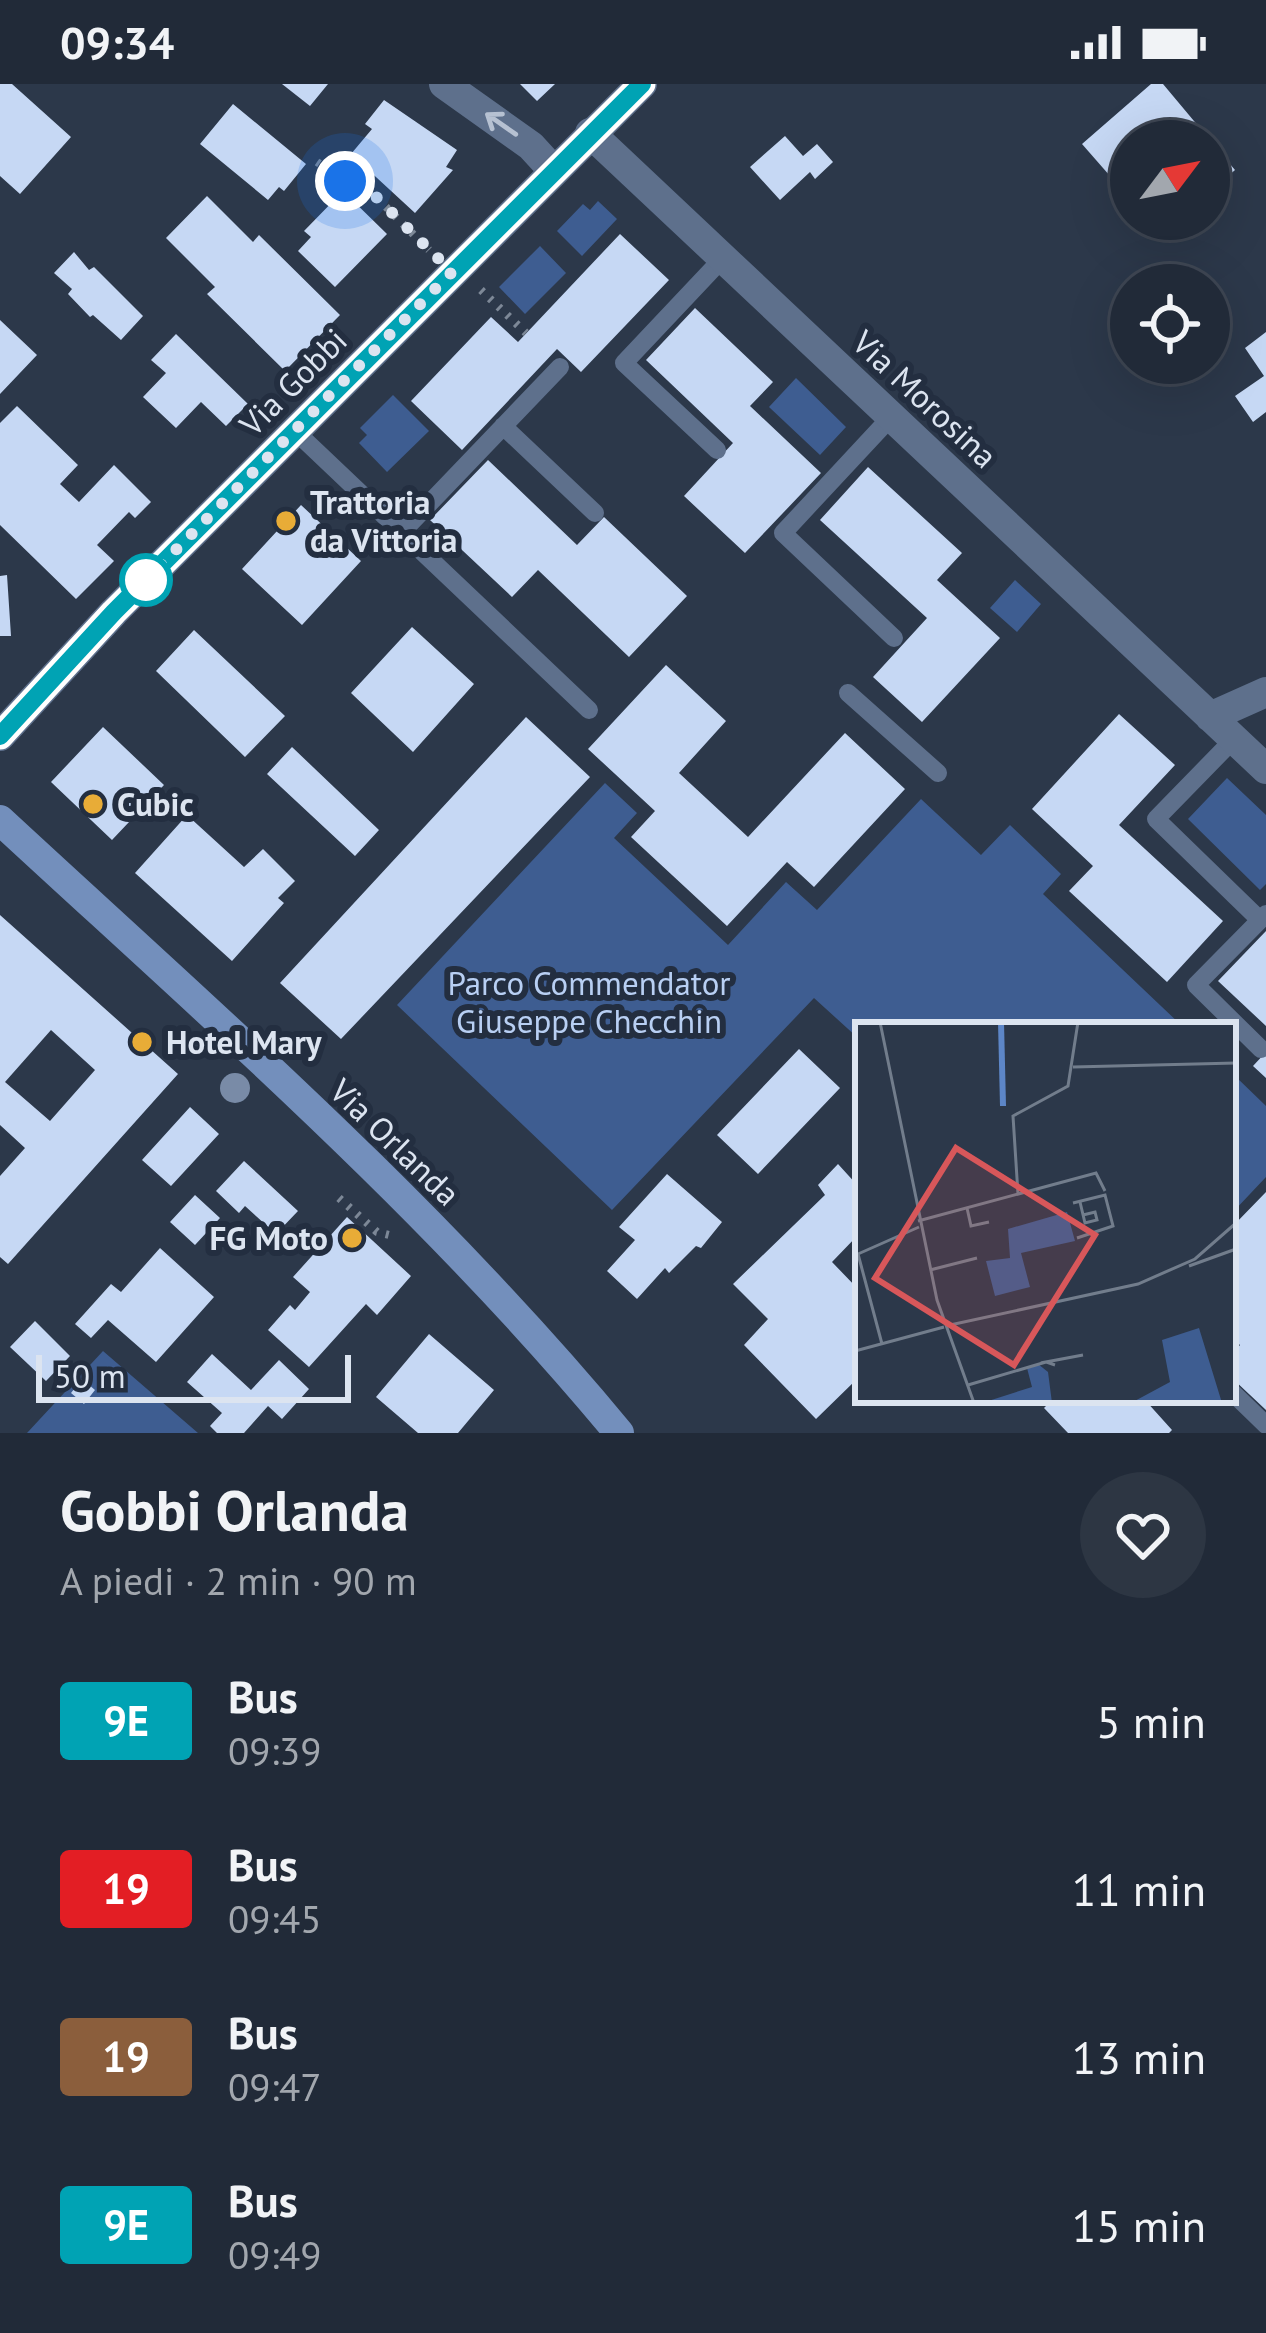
<!DOCTYPE html>
<html lang="it">
<meta charset="utf-8">
<style>
body{margin:0;font-family:"PT Sans",sans-serif;background:#2d3643;color:#f1f3f6;height:100vh;display:flex;flex-direction:column;font-size:45px;white-space:nowrap}
*{box-sizing:border-box;margin:0}
p{font-size:39px;color:#a2a7ae}
.icon{flex:none;width:66px;height:66px;fill:none;stroke:currentColor;stroke-width:2;stroke-linecap:round;stroke-linejoin:round}
.map{position:relative;height:1349px;overflow:hidden}
.details{display:flex;flex-direction:column;background:#212a38;flex:1}
.details>*{flex:none}
.badge{padding:0 24px;border-radius:9px;font-size:42px;line-height:78px}
.needle{width:78px;rotate:58deg}
.fabs{position:absolute;left:1110px;top:36px;display:grid;gap:24px}
.fabs a{display:grid;place-items:center;width:120px;height:120px;border-radius:50%;background:#212a38;box-shadow:0 12px 48px #0002,0 0 0 3px #3e4653;font-size:60px}
.scale{position:absolute;left:36px;bottom:30px;width:315px;box-sizing:border-box;padding-left:12px;border:6px solid #dce4f0;border-top:0;font-size:33px;line-height:42px;white-space:nowrap;color:#dce4f0;-webkit-text-stroke:9px #232e40;paint-order:stroke}
.you{position:absolute;width:60px;height:60px;margin:-30px;border:9px solid #fff;border-radius:50%;background:#1a73e8;box-shadow:0 0 0 18px #1a73e833}
.map>.badge{position:absolute;translate:-50% -50%;box-shadow:0 0 0 6px #fff}
.round{display:grid;place-items:center;flex:none;width:126px;height:126px;border-radius:63px;background:#2d3643}
.headline{display:flex;align-items:center;justify-content:space-between;height:204px;padding:0 60px}
h1{font-size:57px;font-weight:600;line-height:90px}
ul{padding:0;list-style:none}
li{display:flex;align-items:center;gap:36px;height:168px;padding:0 60px}
li div{flex:1}
li b{display:block;font-size:45px}
li em{font-style:normal}
li .badge{min-width:132px;font-weight:700;text-align:center}
.status{display:flex;justify-content:space-between;align-items:center;height:84px;padding:0 60px;background:#212a38;direction:ltr}
.status svg{height:33px;fill:currentColor}
.map>svg:first-child{display:block}
.green{fill:#3e5d91}
.building{fill:#c6d8f4;fill-rule:evenodd}
.lines{fill:none;stroke-linecap:round;stroke-linejoin:round}
.path{stroke:#7d8897;stroke-width:8;stroke-dasharray:3 9;stroke-linecap:butt}
.service{stroke:#5e708c;stroke-width:18}
.minor{stroke:#5e708c;stroke-width:30}
.tertiary{stroke:#5e708c;stroke-width:30}
.secondary{stroke:#738fbc;stroke-width:30}
.tree{fill:#798ba7}
.oneway{stroke:#b6c1d2}
.line-casing{stroke:#fff;stroke-width:27}
.line{stroke:#00a3b4;stroke-width:18}
.walk{stroke:#dce4f0;stroke-width:12;stroke-dasharray:0 21.6}
.poi-dot{fill:#e8ac37;stroke:#232e40;stroke-width:4.5}
.stop-dot{fill:#fff;stroke:#00a3b4;stroke-width:6}
.labels{text-anchor:middle;stroke-width:12;stroke-linejoin:round;paint-order:stroke}
.street-label{font-size:33px;fill:#dce4f0;stroke:#232e40}
.poi-label{font-size:33px;font-weight:bold;fill:#dce4f0;stroke:#232e40;text-anchor:start}
.park-label{font-size:33px;fill:#b8cff3;stroke:#232e40}
.inset-river{fill:none;stroke:#5d86c7;stroke-width:6}
.inset-road{fill:none;stroke:#727d8c;stroke-width:3}
.view{fill:#d8575a;fill-opacity:0.15;stroke:#d8575a;stroke-width:6}
.inset-edge{fill:none;stroke:#dce4f0;stroke-width:6}
</style>
<div class="status"><b>09:34</b><svg viewBox="0 0 49 12"><path d="M0 12V9h3v3zM5 12V6h3v6zM10 12V3h3v9zM15 12V0h3v12zM26 1h20v11H26zM47 4h2v5h-2z"/></svg></div>
<div class="map">
<svg width="1266" height="1349" viewBox="0 0 1266 1349">
<rect width="100%" height="100%" fill="#2c384a"/>
<path class="green" d="M598 117 617 135 582 172 557 147 583 120 590 126Z
M540 162 566 189 525 230 499 203Z
M796 294 846 343 820 371 769 323Z
M393 311 429 347 387 388 359 359 367 351 360 344Z
M1015 496 1041 520 1017 548 990 524Z
M1227 694 1266 731V800L1260 806 1188 735Z
M605 699 637 729 614 754 728 861 786 798 817 826 921 715 981 771 1010 741 1061 790 1043 810 1181 941H858V954L814 914 612 1126 397 921Z
M1233 990 1266 1022V1093L1233 1128Z
M103 1267 198 1349H27Z"/>
<path class="building" d="M0 0H12L71 53 20 110 0 92Z
M282 0H328L310 22Z
M520 0H555L537 17Z
M1151 0H1163L1235 86 1209 109V57H1131V116L1082 60Z
M384 16 457 66 446 83 453 86 415 129 351 70 372 45 365 40Z
M233 20 306 80 284 107 279 103 268 116 200 60Z
M785 52 803 72 817 60 833 78 815 95 810 88 780 116 750 83Z
M343 107 387 150 335 203 298 167 311 153 304 147Z
M207 112 253 158 259 151 340 231 285 287 207 210 215 203 166 154Z
M1147 135H1178L1160 150Z
M620 150 669 196 581 288 557 265 462 366 411 317 491 233 518 258Z
M74 168 89 186 94 183 143 232 121 256 93 231 90 233 68 210 72 205 54 189Z
M695 224 773 298 750 322 821 389 745 469 684 412 733 359 646 276Z
M0 236 37 271 0 310Z
M1266 248V328L1253 338 1235 312 1264 292 1245 264Z
M176 250 248 320 226 342 201 318 176 344 143 313 166 289 151 276Z
M17 322 78 381 60 400 79 418 114 381 151 418 135 434 129 428 97 461 114 477 76 515 0 441V339Z
M488 376 577 461 604 433 687 512 629 573 538 486 512 513 430 436Z
M868 383 962 469 937 496 1000 554 922 638 873 593 927 534 820 436Z
M301 421 361 477 302 541 242 485Z
M7 491 11 552H0V492Z
M412 543 474 600 413 668 351 609Z
M194 546 285 632 245 673 156 587Z
M666 581 726 637 679 689 748 753 845 649 905 705 814 803 787 778 727 842 631 753 655 727 588 665Z
M1119 630 1175 681 1119 741 1223 837 1167 898 1069 807 1093 782 1032 725Z
M526 633 590 693 341 955 280 899Z
M103 643 164 701 112 756 51 698Z
M292 663 379 746 355 772 267 690Z
M187 731 244 783 263 765 295 797 278 814 284 819 232 877 135 789Z
M0 831 178 990 8 1180 0 1173V1092L25 1064 0 1041ZM51 946 95 986 50 1037 5 998Z
M1266 847V942L1218 897Z
M799 965 840 1004 758 1090 717 1051Z
M1266 968V994L1253 982Z
M190 1023 219 1050 171 1102 142 1076Z
M244 1077 298 1127 276 1150 245 1122 239 1129 216 1107Z
M838 1080 858 1102V1151L832 1178 858 1205V1294L816 1335 744 1261 768 1235 733 1200 825 1111 818 1101Z
M667 1090 722 1138 701 1164 696 1162 669 1189 665 1184 637 1215 607 1187 635 1156 619 1143Z
M1266 1108V1326L1233 1295V1269L1240 1261 1233 1255V1142Z
M195 1111 220 1134 195 1161 170 1138Z
M347 1133 411 1192 377 1231 366 1220 309 1283 268 1246 290 1221 295 1226 310 1208 293 1193Z
M160 1164 214 1213 156 1278 108 1236 91 1254 75 1240 111 1200 121 1208Z
M35 1237 70 1272 46 1297 10 1263Z
M429 1250 494 1306 458 1349H418L376 1313Z
M212 1270 251 1306 279 1276 309 1305 282 1335 268 1322 244 1349H217L210 1342 222 1329 187 1298Z
M82 1295 95 1306 84 1320 71 1309Z
M1052 1316H1145L1172 1346 1169 1349H1068L1044 1324Z"/>
<g class="lines">
<path class="path" d="M317 78 345 97 365 102 429 166
M481 206 526 249
M339 1114 377 1148 389 1151"/>
<path class="service" d="M891 333 783 449 894 554
M503 342 595 429
M295 347 589 626
M717 366 624 279 723 174
M402 448 560 283
M848 609 938 689
M1234 655 1156 735 1260 836
M1261 965 1196 901 1266 830
M1233 1309 1266 1341"/>
<path class="minor" d="M444 0 531 62 553 86
M590 49 1266 685
M1210 633 1266 608"/>
<path class="tertiary" d="M0 652 114 528 642 0"/>
<path class="secondary" d="M0 736C213 933 434 1125 619 1349"/>
</g>
<circle class="tree" cx="235" cy="1004" r="15"/>
<defs><path id="oneway-shaft" d="M-6 0H5M1.5-3L5.5 0L1.5 3" fill="none" stroke-width="1.6" stroke-linecap="round" stroke-linejoin="round" transform="scale(3)"/></defs>
<use class="oneway" href="#oneway-shaft" transform="translate(501 40) rotate(-145)"/>
<g class="lines">
<defs>
<path id="line" d="M0 652 114 528 642 0"/>
</defs>
<use href="#line" class="line-casing"/>
<use href="#line" class="line"/>
<path class="walk" d="M146 496 452 188 365 102 345 97"/>
</g>
<g class="poi-dot">
<circle cx="286" cy="437" r="12"/>
<circle cx="93" cy="720" r="12"/>
<circle cx="142" cy="958" r="12"/>
<circle cx="352" cy="1154" r="12"/>
</g>
<circle class="stop-dot" cx="146" cy="496" r="24"/>
<g class="labels">
<g class="street-label">
<text transform="translate(293 298) rotate(-45)" y="12">Via Gobbi</text>
<text transform="translate(925 315) rotate(43)" y="12">Via Morosina</text>
<text transform="translate(395 1058) rotate(44)" y="12">Via Orlanda</text>
</g>
<g class="poi-label">
<text x="310" y="430">Trattoria<tspan x="310" dy="38">da Vittoria</tspan></text>
<text x="117" y="732">Cubic</text>
<text x="166" y="970">Hotel Mary</text>
<text x="328" y="1166" text-anchor="end">FG Moto</text>
</g>
<g class="park-label">
<text x="589" y="911">Parco Commendator<tspan x="589" dy="38">Giuseppe Checchin</tspan></text>
</g>
</g>
<g transform="translate(855 938)">
<rect width="381" height="381" fill="#2c384a"/>
<path d="M212 190 220 219 166 231 175 265 140 274 131 239 155 236 153 207ZM344 306 367 381H276L315 360 307 318ZM183 342 193 350 197 381H127L177 365 172 346Z" fill="#3e5d91"/>
<path class="inset-river" d="M146 0 148 84"/>
<path class="inset-road" d="M25 0 82 278 119 381M218 45 381 41M163 172 158 94 213 64 223 0M225 180 230 201 242 198 240 190 228 193M218 181 250 173 258 204 222 216M112 186 116 204 134 200M63 199 241 151 250 169M334 244 381 227M75 248 122 236M95 303 283 262 340 237 381 201M27 322 3 232 64 205M0 329 89 305M200 343 191 340 228 333M113 363 191 340"/>
<path class="view" d="M101 126 240 213 159 343 20 256Z"/>
<rect width="381" height="381" class="inset-edge"/>
</g>
</svg>
<div class="fabs">
<a><svg class="needle" viewBox="-14 -14 28 28"><path d="M0-13l5 13h-10z" fill="#e53935"/><path d="M0 13l5-13h-10z" fill="#a2a7ae"/></svg></a>
<a><svg class="icon" aria-label="locate" viewBox="0 0 24 24"><circle cx="12" cy="12" r="6"/><path d="M12 2v4M12 18v4M2 12h4M18 12h4"/></svg></a>
</div>
<div class="scale">50 m</div>
<div class="you" style="left:345px;top:97px"></div>
</div>
<section class="details">
<div class="headline"><div><h1>Gobbi Orlanda</h1><p>A piedi · 2 min · 90 m</p></div><a class="round"><svg class="icon" aria-label="heart" viewBox="0 0 24 24"><path d="M12 20l-8-8c-3-5 5-10 8-4 3-6 11-1 8 4z"/></svg></a></div>
<ul>
<li><span class="badge" style="background:#00a3b4;color:#fff">9E</span><div><b>Bus</b><p>09:39</p></div><em>5 min</em></li>
<li><span class="badge" style="background:#e31e24;color:#fff">19</span><div><b>Bus</b><p>09:45</p></div><em>11 min</em></li>
<li><span class="badge" style="background:#8b5e3c;color:#fff">19</span><div><b>Bus</b><p>09:47</p></div><em>13 min</em></li>
<li><span class="badge" style="background:#00a3b4;color:#fff">9E</span><div><b>Bus</b><p>09:49</p></div><em>15 min</em></li>
</ul>
</section>
